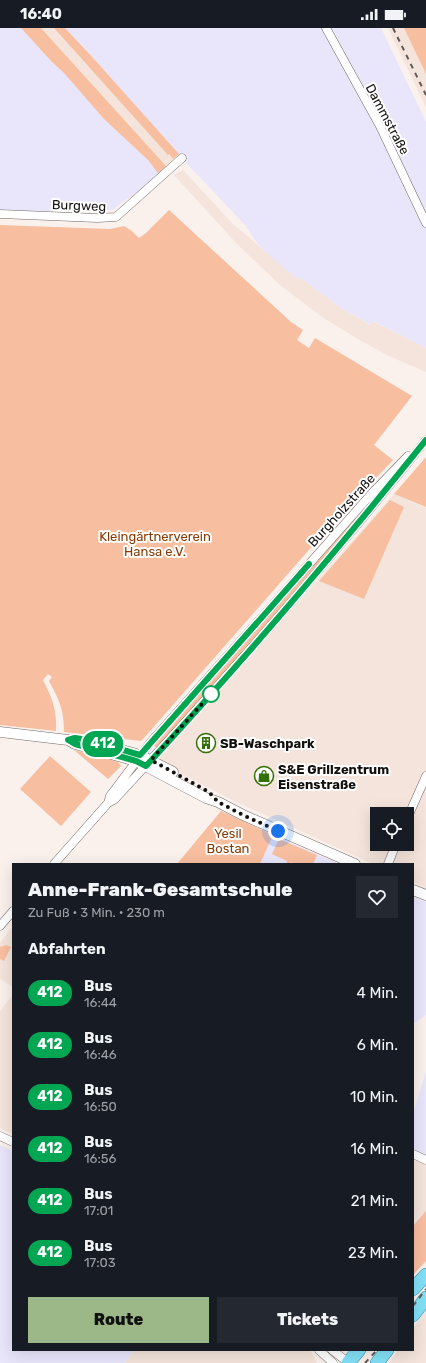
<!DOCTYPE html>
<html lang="de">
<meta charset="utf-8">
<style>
body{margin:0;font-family:Rubik,sans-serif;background:#242831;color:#f1f3f6;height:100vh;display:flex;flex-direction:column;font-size:15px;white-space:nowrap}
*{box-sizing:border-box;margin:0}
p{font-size:13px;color:#9ea1a6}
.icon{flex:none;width:22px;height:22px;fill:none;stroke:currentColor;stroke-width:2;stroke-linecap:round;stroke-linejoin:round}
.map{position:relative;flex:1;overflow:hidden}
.drawer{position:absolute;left:12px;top:835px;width:402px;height:488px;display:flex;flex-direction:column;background:#171b24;border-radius:0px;box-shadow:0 4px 16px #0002}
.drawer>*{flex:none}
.badge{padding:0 8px;border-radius:13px;font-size:14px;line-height:26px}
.fabs{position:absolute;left:370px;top:779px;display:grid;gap:8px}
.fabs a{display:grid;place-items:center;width:44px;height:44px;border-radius:0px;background:#171b24;box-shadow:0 4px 16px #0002;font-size:20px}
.you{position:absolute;width:20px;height:20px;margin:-10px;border:3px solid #fff;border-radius:50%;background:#1a73e8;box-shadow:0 0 0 6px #1a73e833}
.map>.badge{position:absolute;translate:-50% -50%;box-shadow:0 0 0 2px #fff}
h2{padding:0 16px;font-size:15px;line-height:36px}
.round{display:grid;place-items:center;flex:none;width:42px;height:42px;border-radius:0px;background:#242831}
.head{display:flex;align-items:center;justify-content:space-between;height:68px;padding:0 16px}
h1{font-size:19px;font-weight:800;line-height:30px}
.action{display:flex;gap:8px;margin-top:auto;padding:8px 16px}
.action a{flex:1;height:46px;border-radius:0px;background:#9cb889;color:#111;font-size:16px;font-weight:800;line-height:46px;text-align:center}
.action a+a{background:#242831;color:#f1f3f6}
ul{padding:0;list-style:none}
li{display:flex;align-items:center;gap:12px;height:52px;padding:0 16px}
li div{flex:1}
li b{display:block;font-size:15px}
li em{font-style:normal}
li .badge{min-width:44px;font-weight:700;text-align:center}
.status{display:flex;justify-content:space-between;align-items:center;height:28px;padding:0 20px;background:#171b24;direction:ltr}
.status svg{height:11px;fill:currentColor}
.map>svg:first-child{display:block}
.built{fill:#f4e4db;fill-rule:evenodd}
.industrial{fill:#e9e5fb}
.green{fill:#f8bea0}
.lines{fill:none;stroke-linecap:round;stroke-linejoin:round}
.minor-casing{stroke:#726a66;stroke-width:9}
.tertiary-casing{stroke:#726a66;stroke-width:11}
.primary-casing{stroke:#268aa2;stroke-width:14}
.minor{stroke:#fff;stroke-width:8}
.tertiary{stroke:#fff;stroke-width:10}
.primary{stroke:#83e0f7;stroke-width:13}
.rail{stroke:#5f5a57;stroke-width:2;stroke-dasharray:5 5;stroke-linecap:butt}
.line-casing{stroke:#fff;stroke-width:9}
.line{stroke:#00a651;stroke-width:6}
.walk{stroke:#13100e;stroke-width:4;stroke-dasharray:0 7.2}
.stop-dot{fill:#fff;stroke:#00a651;stroke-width:2}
.labels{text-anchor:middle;stroke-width:4;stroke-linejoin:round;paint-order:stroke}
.street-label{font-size:13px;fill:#13100e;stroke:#fff}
.park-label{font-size:13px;fill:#883b02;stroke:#fff}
.poi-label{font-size:13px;font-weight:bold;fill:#13100e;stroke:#fff;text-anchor:start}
</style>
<div class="status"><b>16:40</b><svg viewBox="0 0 49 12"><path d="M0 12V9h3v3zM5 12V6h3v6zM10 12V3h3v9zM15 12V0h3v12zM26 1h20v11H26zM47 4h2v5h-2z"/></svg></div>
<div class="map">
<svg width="426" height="1335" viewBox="0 0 426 1335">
<rect width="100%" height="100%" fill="#faf0ec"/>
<path class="built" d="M41 0H54L173 131 166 138Z
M388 0H404L426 46V79Z
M183 142 232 195 298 251 300 249 338 278 370 297 372 293 426 320V344L389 328 358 311 322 289 280 257 237 216 174 147Z
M394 466 426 480V860L413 854V836H373L234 773 157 733ZM377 786H407V816H377Z
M13 898V959L0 951V915Z
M13 967V1106L0 1100V983Z
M413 1122 426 1128V1184L413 1198Z
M426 1282V1335H389L398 1322H413V1301Z
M135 1322H310L317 1335H125Z"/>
<path class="industrial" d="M0 0H21L52 34 64 45 104 91 148 132 156 142 158 144 166 138 169 142 153 155 125 172 113 182 0 184Z
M65 0H381L426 94V320L373 293 371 297 338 278 300 249 298 251 273 231 256 214 246 198 188 137 94 31Z
M273 807 338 836H260Z
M413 869 426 874V987L413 996Z
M426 1044V1128L413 1122V1086Z
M0 1117 13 1123V1322H135L125 1335H0Z"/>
<path class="green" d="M21 0H41L166 138 158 145 148 132 104 91 64 45 52 34Z
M54 0H65L94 31 179 126 173 131 169 126 168 127Z
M404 0H426V46Z
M169 182 291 294 303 302 297 312 309 320 315 310 412 368 374 417 393 432 321 508 143 711 141 713 64 704C64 681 59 672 49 653L52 649 48 646 43 652C52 670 57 682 56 703L0 697V197L110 201 124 198 132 203 139 210 146 205Z
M426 429V479L394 466Z
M390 472 404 479 364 571 319 553Z
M362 480 364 482 334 519 158 720 152 717Z
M74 722 118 734 121 738 108 751Z
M50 728 91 764 61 798 20 761Z
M221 783 273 807 260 836H177Z
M279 811 317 827 313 836H295L291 834 290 836H286L287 833 272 826Z
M6 917 11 919 4 933 0 931V918L1 919Z
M426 1183V1233L413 1247V1198Z"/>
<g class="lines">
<defs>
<path id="minor" d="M326 0 380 98 426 195
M0 186 97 190 116 189 182 130
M108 775 110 768 150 715 374 463 408 428
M407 791 426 748
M54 836 108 775 115 771C222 655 327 537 426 412
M388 836 396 816
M0 898 13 883
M0 1108 13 1114
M413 1126 426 1132
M319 1322 333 1335
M332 1322 349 1335"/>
<path id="tertiary" d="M0 704 68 712 75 716 136 733 206 770 218 774 243 787 355 836
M93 714 140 727 173 744
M413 862 426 867"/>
<path id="primary" d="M413 1261 426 1247
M413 1287 426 1270
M348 1335 359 1322
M377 1335 387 1322"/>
</defs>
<use href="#minor" class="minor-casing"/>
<use href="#tertiary" class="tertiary-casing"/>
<use href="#primary" class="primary-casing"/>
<use href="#minor" class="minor"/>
<use href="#tertiary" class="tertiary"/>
<use href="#primary" class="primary"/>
<path class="rail" d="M393 0 426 67
M413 1278 426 1261
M365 1335 377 1322"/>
</g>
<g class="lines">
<defs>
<path id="line" d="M309 536 140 727 89 712 75 710 68 712 75 716 122 729 136 733 146 738C243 633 336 524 426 412"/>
</defs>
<use href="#line" class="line-casing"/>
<use href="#line" class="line"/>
<path class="walk" d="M211 666 151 732 209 764 218 774 243 787 278 803"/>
</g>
<defs>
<symbol id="building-ring" viewBox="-11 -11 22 22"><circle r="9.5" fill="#fff" stroke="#337004" stroke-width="1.5"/><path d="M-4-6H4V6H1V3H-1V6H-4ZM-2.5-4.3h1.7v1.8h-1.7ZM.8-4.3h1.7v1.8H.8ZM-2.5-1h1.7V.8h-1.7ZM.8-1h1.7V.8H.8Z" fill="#337004"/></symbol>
<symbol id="shop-ring" viewBox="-11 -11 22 22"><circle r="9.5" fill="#fff" stroke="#337004" stroke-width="1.5"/><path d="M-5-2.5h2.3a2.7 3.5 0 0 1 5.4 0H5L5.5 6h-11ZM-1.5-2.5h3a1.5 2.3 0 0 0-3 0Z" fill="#337004"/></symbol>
</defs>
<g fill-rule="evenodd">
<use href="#building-ring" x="195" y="704" width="22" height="22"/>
<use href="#shop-ring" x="253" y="737" width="22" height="22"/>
</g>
<circle class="stop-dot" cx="211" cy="666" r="8"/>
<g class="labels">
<g class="street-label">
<text transform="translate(388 91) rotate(62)" y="5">Dammstraße</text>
<text transform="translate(79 177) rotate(2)" y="5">Burgweg</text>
<text transform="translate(341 482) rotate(-48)" y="5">Burgholzstraße</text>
</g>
<g class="park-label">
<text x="155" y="513">Kleingärtnerverein<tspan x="155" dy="15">Hansa e.V.</tspan></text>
<text x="228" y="810">Yesil<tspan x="228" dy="15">Bostan</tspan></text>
</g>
<g class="poi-label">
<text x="220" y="720">SB-Waschpark</text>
<text x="278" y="746">S&amp;E Grillzentrum<tspan x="278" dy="15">Eisenstraße</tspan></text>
</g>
</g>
</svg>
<div class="fabs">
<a><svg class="icon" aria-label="locate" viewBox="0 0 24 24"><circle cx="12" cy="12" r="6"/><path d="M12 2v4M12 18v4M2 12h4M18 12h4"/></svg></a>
</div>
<div class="you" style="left:278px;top:803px"></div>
<b class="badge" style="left:103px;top:716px;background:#00a651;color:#fff">412</b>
<section class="drawer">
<div class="head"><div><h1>Anne-Frank-Gesamtschule</h1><p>Zu Fuß · 3 Min. · 230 m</p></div><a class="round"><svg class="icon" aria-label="heart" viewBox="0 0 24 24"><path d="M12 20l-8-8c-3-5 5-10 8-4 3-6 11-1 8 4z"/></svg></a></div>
<h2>Abfahrten</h2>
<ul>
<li><span class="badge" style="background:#00a651;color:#fff">412</span><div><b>Bus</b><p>16:44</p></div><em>4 Min.</em></li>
<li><span class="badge" style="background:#00a651;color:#fff">412</span><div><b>Bus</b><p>16:46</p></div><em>6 Min.</em></li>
<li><span class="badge" style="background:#00a651;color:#fff">412</span><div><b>Bus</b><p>16:50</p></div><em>10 Min.</em></li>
<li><span class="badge" style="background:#00a651;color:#fff">412</span><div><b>Bus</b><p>16:56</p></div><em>16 Min.</em></li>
<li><span class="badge" style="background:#00a651;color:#fff">412</span><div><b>Bus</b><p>17:01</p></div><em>21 Min.</em></li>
<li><span class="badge" style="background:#00a651;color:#fff">412</span><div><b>Bus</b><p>17:03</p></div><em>23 Min.</em></li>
</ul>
<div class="action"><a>Route</a><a>Tickets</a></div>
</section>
</div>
